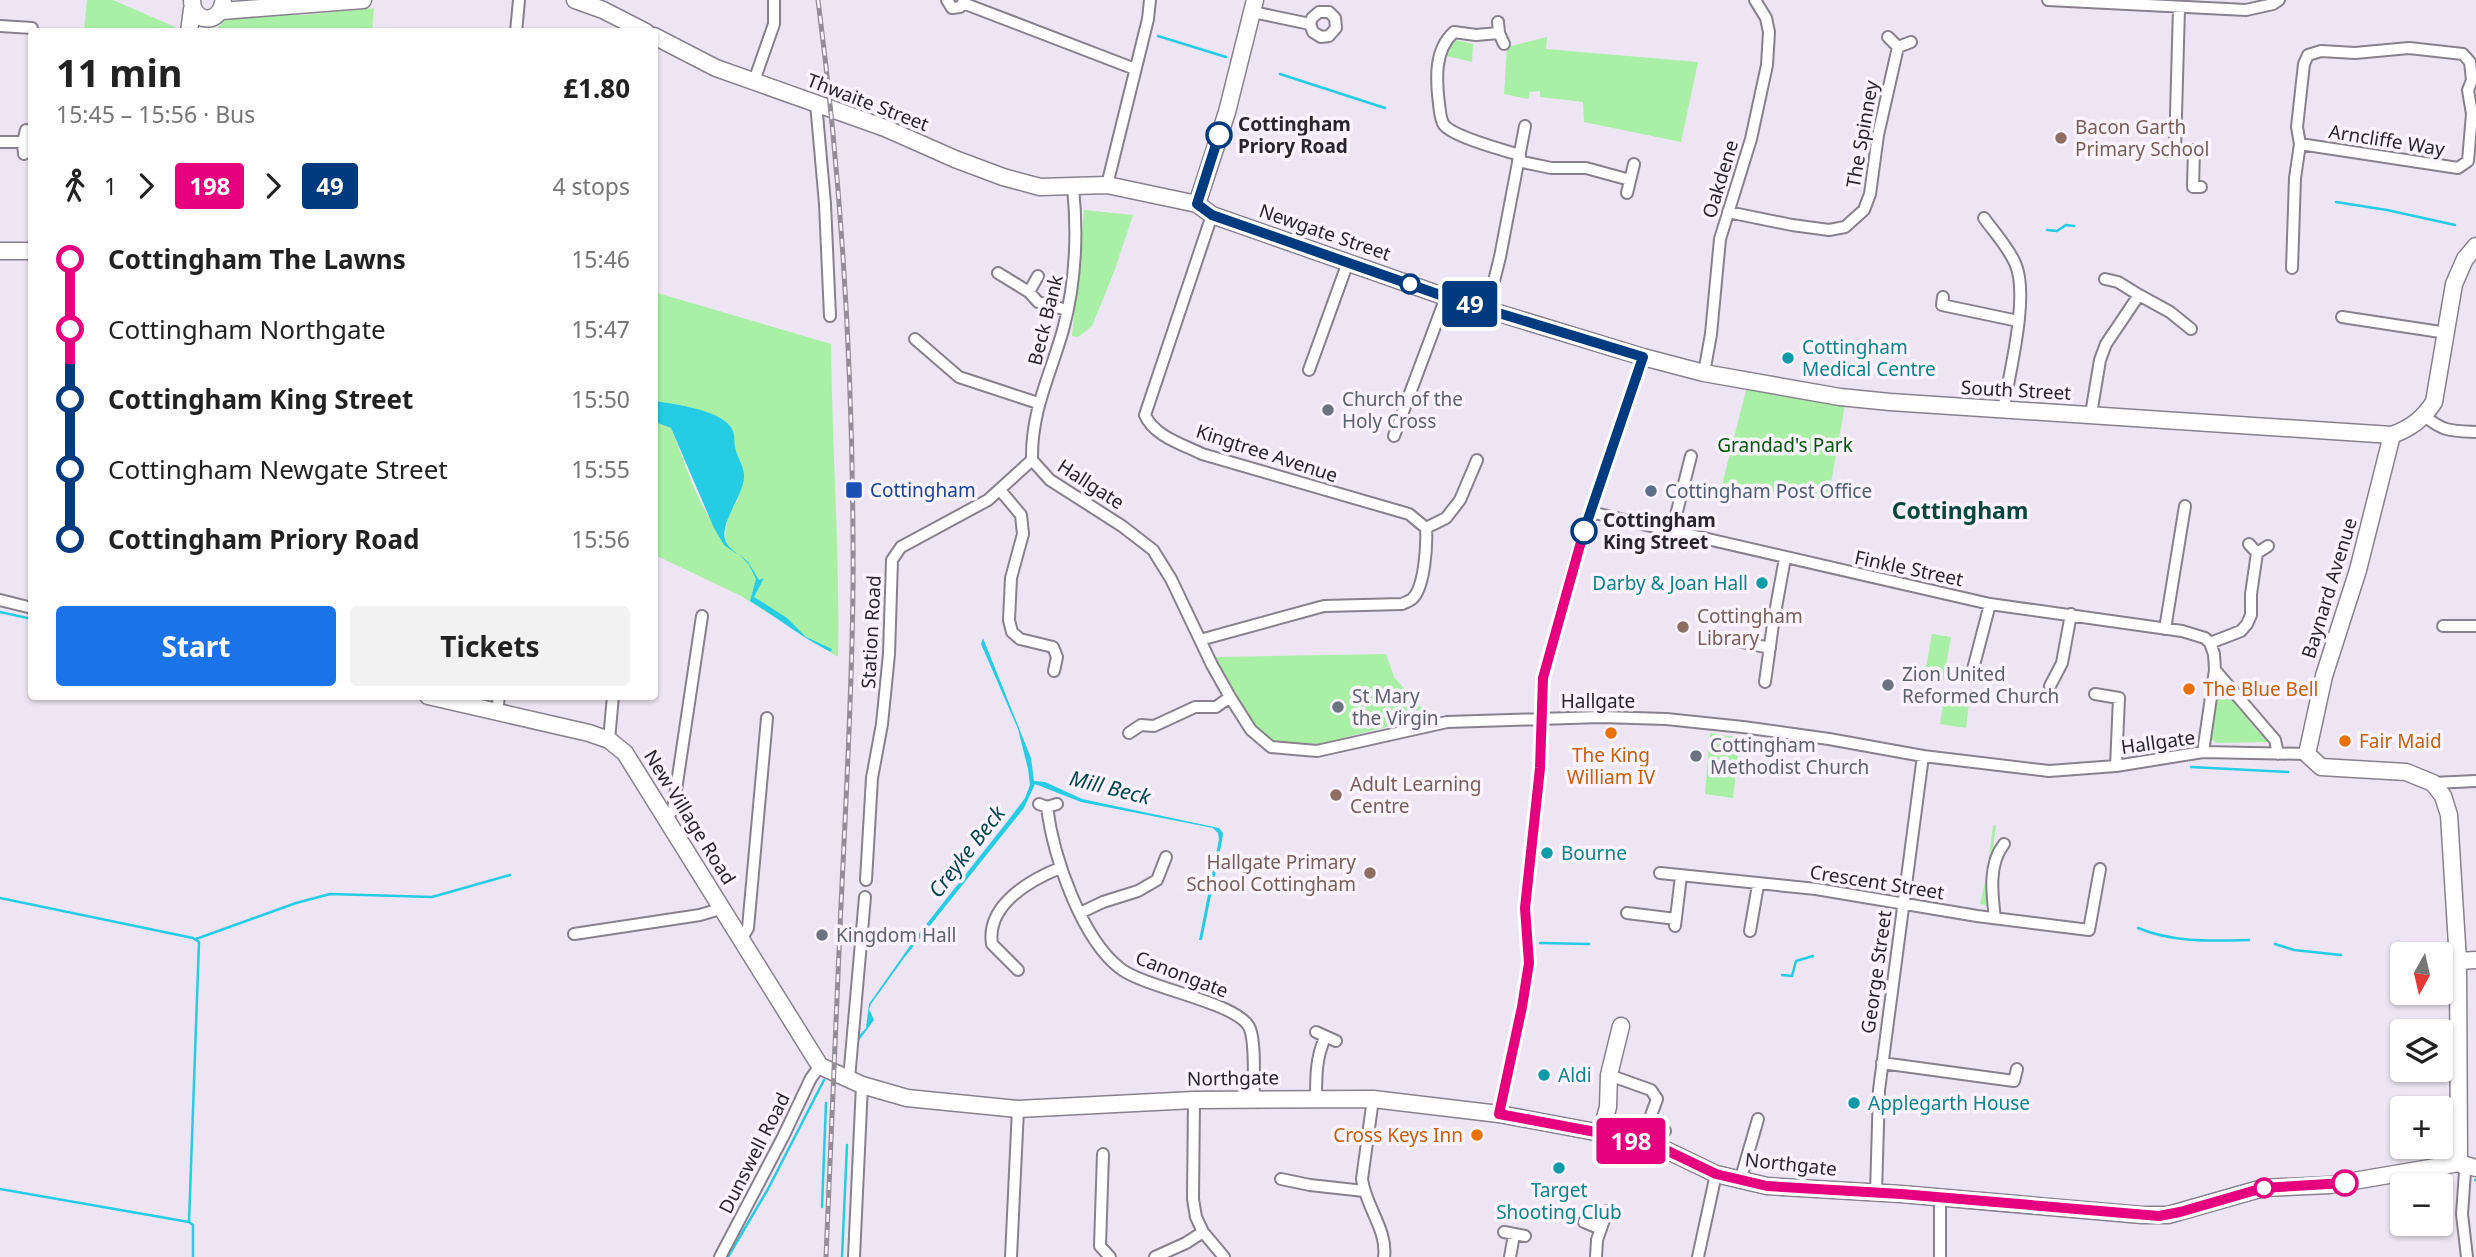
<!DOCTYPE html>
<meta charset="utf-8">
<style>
body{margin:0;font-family:"Noto Sans",sans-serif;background:#f2f2f2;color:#222;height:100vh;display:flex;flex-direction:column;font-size:26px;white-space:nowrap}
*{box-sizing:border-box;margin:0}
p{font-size:23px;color:#767676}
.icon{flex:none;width:38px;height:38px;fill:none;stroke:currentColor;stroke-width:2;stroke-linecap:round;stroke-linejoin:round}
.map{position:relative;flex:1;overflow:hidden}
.drawer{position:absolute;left:28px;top:28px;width:630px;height:672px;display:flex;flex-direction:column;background:#fff;border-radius:7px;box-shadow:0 2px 5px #0004}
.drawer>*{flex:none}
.badge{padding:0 14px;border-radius:5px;font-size:24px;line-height:46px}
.needle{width:46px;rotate:188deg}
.buttons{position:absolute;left:2390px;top:942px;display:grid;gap:14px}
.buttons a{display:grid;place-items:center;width:63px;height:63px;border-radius:7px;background:#fff;box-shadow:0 2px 5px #0004;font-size:35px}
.map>.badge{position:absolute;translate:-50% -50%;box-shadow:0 0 0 4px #fff}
.legs{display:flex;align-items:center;gap:10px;height:77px;padding:0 28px;font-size:23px}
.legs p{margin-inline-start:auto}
.overview{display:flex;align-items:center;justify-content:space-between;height:119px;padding:0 28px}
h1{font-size:38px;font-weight:700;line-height:52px}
.action{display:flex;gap:14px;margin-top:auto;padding:14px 28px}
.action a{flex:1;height:80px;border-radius:7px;background:#1a73e8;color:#fff;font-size:28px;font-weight:700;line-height:80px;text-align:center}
.action a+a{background:#f2f2f2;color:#222}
ul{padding:0 28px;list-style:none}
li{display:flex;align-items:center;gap:24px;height:70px;font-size:26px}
li i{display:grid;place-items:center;width:10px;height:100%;margin:0 9px;background:currentColor}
li i::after{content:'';width:18px;height:18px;margin:-9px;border:5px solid;border-radius:50%;background:#fff}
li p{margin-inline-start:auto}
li:first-child i{background:linear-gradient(#0000 50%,currentColor 0)}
li:last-child i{background:linear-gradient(currentColor 50%,#0000 0)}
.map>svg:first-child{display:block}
.green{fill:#a9f0a6}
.water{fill:#26cbe4}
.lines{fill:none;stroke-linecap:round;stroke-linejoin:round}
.stream{stroke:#26cbe4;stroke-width:2.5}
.street-casing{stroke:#88808d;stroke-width:14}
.secondary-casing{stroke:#88808d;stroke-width:19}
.street{stroke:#fff;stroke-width:10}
.secondary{stroke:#fff;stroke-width:16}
.rail-casing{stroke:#928d97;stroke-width:5}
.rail{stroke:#faf3fe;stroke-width:2.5;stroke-dasharray:8;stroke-linecap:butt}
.line-1-casing{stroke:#fff;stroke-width:16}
.line-2-casing{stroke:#fff;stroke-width:16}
.line-1{stroke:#e6007e;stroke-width:10}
.line-2{stroke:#003b80;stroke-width:10}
.stop-2-dot{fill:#fff;stroke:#003b80;stroke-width:3.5}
.education-dot{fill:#8d6e63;stroke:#faf3fe;stroke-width:2.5}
.culture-dot{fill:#0f9aa8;stroke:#faf3fe;stroke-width:2.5}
.worship-dot{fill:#6b7280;stroke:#faf3fe;stroke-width:2.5}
.transit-dot{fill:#1a4fb4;stroke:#faf3fe;stroke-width:2.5}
.service-dot{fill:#5c6f8a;stroke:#faf3fe;stroke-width:2.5}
.food-dot{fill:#e8710a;stroke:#faf3fe;stroke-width:2.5}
.stop-1-dot{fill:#fff;stroke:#e6007e;stroke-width:3.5}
.labels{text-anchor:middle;stroke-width:7;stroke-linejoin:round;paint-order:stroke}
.street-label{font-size:19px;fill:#28262b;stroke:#faf3fe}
.stop-label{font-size:19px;font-weight:bold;fill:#28262b;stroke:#faf3fe;text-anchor:start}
.education-label{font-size:19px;fill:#785e54;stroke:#faf3fe;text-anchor:start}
.culture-label{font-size:19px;fill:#0d838f;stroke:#faf3fe;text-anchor:start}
.worship-label{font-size:19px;fill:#5b616d;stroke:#faf3fe;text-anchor:start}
.park-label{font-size:19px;fill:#04560b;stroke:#faf3fe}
.transit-label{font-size:19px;fill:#164399;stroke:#faf3fe;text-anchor:start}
.service-label{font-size:19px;fill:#4e5e75;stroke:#faf3fe;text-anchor:start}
.food-label{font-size:19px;fill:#c56008;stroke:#faf3fe;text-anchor:start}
.water-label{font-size:21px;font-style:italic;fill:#004650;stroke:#faf3fe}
.quarter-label{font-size:23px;font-weight:bold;fill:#08473f;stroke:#faf3fe}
</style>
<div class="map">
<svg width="2476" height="1257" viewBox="0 0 2476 1257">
<rect width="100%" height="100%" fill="#ede5f3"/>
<path class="green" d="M87 0H113L175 27V31H84Z
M374 8 372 31 213 32 232 14 303 15Z
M1547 37 1546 49 1698 62 1681 142 1584 122 1583 102 1540 97V91L1530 92 1528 99 1504 94 1507 47Z
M1456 40 1473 44 1472 62 1447 56 1452 43Z
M1084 210 1133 215 1114 272 1092 326 1078 337 1072 336Z
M654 292 831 344C832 449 840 553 838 657L741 596 655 555V422L671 428C684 459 700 515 725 538L728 516 738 499 744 470 735 450 733 432 729 425 711 414 655 401Z
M1746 390 1845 405 1828 500 1722 485Z
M1932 634 1951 637 1943 682 1924 678Z
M1386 654 1394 677 1429 716 1315 745 1271 741 1254 726 1234 694 1215 657Z
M1945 690 1970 694 1966 728 1940 724Z
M2224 690 2258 732 2267 739V742L2217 743 2211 739 2216 691Z
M1710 733 1740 738 1733 798 1705 794Z
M1996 825 1990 872 1989 906 1980 904 1987 874 1993 826Z"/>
<path class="water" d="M654 401C674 404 725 410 733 431 735 436 734 442 735 447 737 458 745 466 744 478 743 497 716 527 727 544 730 548 735 552 738 555L724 545 714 528 671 428 655 422Z
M739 554 748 562 759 580 764 578 754 597 787 618 806 637 832 649 831 652C802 638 778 618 750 601L756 579 749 565Z
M983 638 1031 758 1034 781 1045 782 1082 799 1219 828 1223 833 1222 841 1202 940H1199L1219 839 1218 833 1213 828 1081 802 1035 784 1024 808 904 958 871 1004 869 1009 874 1020 857 1043 855 1040 866 1028 869 1004 917 936 1010 818 1025 798 1030 785 1028 769 1018 729 981 644Z"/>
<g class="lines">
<path class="stream" d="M1158 36 1226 57
M1280 74 1385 108
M2336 202 2387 210 2455 225
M2047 230 2057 231 2066 225 2074 226
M0 612 32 619
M2191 767 2288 772
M0 898 193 938 199 942 189 1222
M2138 928C2175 943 2210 941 2249 940
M196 939 296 903 330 894 432 897 510 875
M1540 943 1589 944
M2275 944 2294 950 2341 955
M1782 975 1792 976 1796 961 1813 956
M2475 1180H2476
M0 1189 189 1222 193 1225V1257
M822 1207 826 1103
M728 1257 768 1189 824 1080
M842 1257 847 1145"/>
<defs>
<path id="street" d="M947 0 952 8 960 7 963 3 1135 69
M2048 0 2246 10 2273 4 2279 0
M2179 8 2175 150 2204 151
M1253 12 1310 24 1312 18 1319 12H1329L1335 18 1336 28 1329 36 1321 37 1313 32 1310 24
M1498 22 1499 33 1504 44
M0 26 32 28
M516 32 519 0
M1499 33 1476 35 1454 32C1434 50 1436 79 1439 104 1440 110 1440 119 1444 125 1454 137 1503 150 1520 155
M1888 37 1898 47 1911 42
M754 81 774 24V0
M816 103 825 204 830 316
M0 142H23
M2300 144 2458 168 2468 161 2472 114 2468 90 2472 80
M2194 150 2193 187H2201
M24 154 23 142 26 130
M1518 161 1551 168H1586L1630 180
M1107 185 1148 19 1150 0
M1627 193 1634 164
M1728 212 1792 225 1829 230 1845 227 1864 210 1870 194 1878 135 1898 47
M1212 215 1145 415C1154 436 1182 444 1202 454L1409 514 1426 528 1446 518 1460 500 1477 460
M1984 218C1994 232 2008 247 2015 263 2030 295 2009 375 2003 411
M2292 268 2295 178 2300 144 2297 127 2304 64 2308 55 2321 51 2355 53 2409 48 2463 54 2470 62 2472 80 2476 79
M998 273 1029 292 1038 302 1067 310
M2105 279 2118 282 2139 295
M1029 292 1038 276
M1943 297 1942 305 2018 321
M1487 309 1500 257 1525 126
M2342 317 2447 333
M915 339 959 377 1038 403
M1309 370 1348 262
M1704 373 1711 334 1720 239 1751 139 1767 65 1769 32 1766 18 1755 0
M2091 414 2100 360 2106 344 2139 295 2170 312 2191 329
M2425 416C2443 432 2453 431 2476 432
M1394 436 1446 297
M1032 460 1050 480 1122 526 1153 550 1171 579 1212 665 1230 697 1251 730 1271 747 1317 751 1447 722 1601 717 1666 719 1743 727 1829 739 1923 756 2049 771 2116 766 2203 752 2307 754
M1032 460C1031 411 1050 376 1063 330 1076 282 1078 236 1073 187
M1000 490 1021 515 1023 534 1011 578 1009 620 1012 632 1020 639 1053 647 1057 657 1054 671
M1590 512 1990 604 2182 631 2205 638 2210 643 2214 654 2215 670 2275 740 2278 754
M1672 531 1691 456
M2249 544 2257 553 2268 546
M0 600 32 608
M2443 626H2476
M2165 629 2185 506
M1200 640 1324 606 1402 604C1406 602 1410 601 1412 599 1425 588 1427 543 1426 528
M1737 641 1770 648
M2210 643 2241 631 2247 624 2251 615V594L2257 553
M1972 673 1990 604
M1765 682 1773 624 1785 558
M2050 686 2062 663 2071 614
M2095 694 2119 698 2116 766
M497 712 499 696
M1129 733 1141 725 1154 726 1195 707H1216L1230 697
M609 740 613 696
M2203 752 2215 670
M2433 783 2476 781
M1039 804 1047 807 1057 804
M1047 807C1053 855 1081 939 1121 969 1148 989 1241 1003 1250 1029 1256 1045 1253 1081 1254 1099
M666 820 673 810 702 616
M1660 873 1816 889 1977 916 2089 930 2100 869
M866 880 872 778 882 724 889 654 892 560 901 547 988 500 1032 460
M1080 913 1103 902 1138 891 1157 880 1166 857
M1627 913 1676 919
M1995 918C1992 894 1988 864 2004 844
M1675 926 1681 876
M1750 931 1758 885
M574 934 700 915 723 908
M741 940 748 928 767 718
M1018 970 992 944C986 905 1030 880 1060 868
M1316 1032 1336 1041
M1882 1063 2014 1081 2017 1069
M1609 1075 1651 1090 1657 1099 1649 1121 1651 1125 1665 1131
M849 1079 865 897
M1316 1098C1316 1077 1316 1057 1325 1038
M1373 1099 1362 1179C1365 1205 1388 1231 1384 1257
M1194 1100 1193 1199 1196 1217 1203 1232 1224 1257
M1499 1114 1522 1007 1529 963 1525 908 1540 768 1543 678 1576 556 1643 357
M1103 1154 1100 1246 1110 1257
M2459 1163 2465 1172 2462 1214 2467 1257
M1281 1179 1310 1185 1364 1191
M1740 1181 1758 1119
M1876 1193 1879 1090 1923 756
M1940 1197V1257
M1584 1222 1601 1229
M1504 1232 1525 1236
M720 1257 783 1137 811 1078 820 1066
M854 1257 862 1085
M1011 1257 1018 1109
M1155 1257 1186 1243 1203 1232
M1510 1257 1514 1235
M1596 1257 1597 1240 1607 1211
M1698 1257 1716 1174"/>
<path id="secondary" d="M192 0C192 23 219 25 223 3
M575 0 603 10 646 32
M222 11 363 0
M189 32 192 9
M654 36 716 68 885 128 955 159 1003 177 1040 187 1107 185 1197 204 1212 215 1446 297 1643 357 1704 373 1840 397 1890 402 2392 435C2411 428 2423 419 2434 402L2454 284 2465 259 2476 246
M1197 204 1227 112 1255 0
M0 251H32
M2392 435 2358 570 2324 676 2307 754 2321 767 2406 772 2433 783 2443 796 2449 815 2458 961 2459 1163
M428 696 589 733 609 740 625 753 820 1066 862 1085 907 1098 1018 1109 1194 1100 1373 1099 1499 1114 1601 1133 1664 1149 1716 1174 1767 1186 1901 1194 2142 1215H2168L2263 1188 2330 1185 2459 1163 2476 1168
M2458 961 2476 960
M1601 1133 1608 1107 1609 1075 1621 1026"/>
</defs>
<use href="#street" class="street-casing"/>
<use href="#secondary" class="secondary-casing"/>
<use href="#street" class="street"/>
<use href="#secondary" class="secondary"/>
<defs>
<path id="rail" d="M818 0C843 194 854 391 853 587 852 701 845 815 840 928 835 1038 831 1147 826 1257"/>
</defs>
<use href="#rail" class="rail-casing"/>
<use href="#rail" class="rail"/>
</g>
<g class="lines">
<defs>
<path id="line-1" d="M1584 531 1543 678 1540 768 1525 908 1529 963 1522 1007 1499 1114 1601 1133 1664 1149 1716 1174 1767 1186 1901 1194 2159 1216 2180 1212 2263 1188 2345 1183"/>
<path id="line-2" d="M1219 135 1197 204 1212 215 1446 297 1643 357 1584 531"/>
</defs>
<use href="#line-1" class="line-1-casing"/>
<use href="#line-2" class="line-2-casing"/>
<use href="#line-1" class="line-1"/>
<use href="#line-2" class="line-2"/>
</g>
<g class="stop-2-dot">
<circle cx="1219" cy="135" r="12"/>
<circle cx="1410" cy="284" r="9"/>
<circle cx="1584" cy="531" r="12"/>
</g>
<g class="education-dot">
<circle cx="2061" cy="138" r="7"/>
<circle cx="1683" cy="627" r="7"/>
<circle cx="1336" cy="795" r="7"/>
<circle cx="1370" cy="873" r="7"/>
</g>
<g class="culture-dot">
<circle cx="1788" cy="358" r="7"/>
<circle cx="1762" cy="583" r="7"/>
<circle cx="1547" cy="853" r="7"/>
<circle cx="1544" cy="1075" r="7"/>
<circle cx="1854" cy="1103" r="7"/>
<circle cx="1559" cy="1168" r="7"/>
</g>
<g class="worship-dot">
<circle cx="1328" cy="410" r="7"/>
<circle cx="1888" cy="685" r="7"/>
<circle cx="1338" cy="707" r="7"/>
<circle cx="1696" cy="756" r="7"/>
<circle cx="822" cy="935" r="7"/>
</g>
<rect class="transit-dot" x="845" y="481" width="18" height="18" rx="3.5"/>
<circle class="service-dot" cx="1651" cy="491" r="7"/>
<g class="food-dot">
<circle cx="2189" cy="689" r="7"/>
<circle cx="1611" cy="733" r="7"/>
<circle cx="2345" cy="741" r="7"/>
<circle cx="1477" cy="1135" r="7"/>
</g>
<g class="stop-1-dot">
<circle cx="2345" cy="1183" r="12"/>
<circle cx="2264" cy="1188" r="9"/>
</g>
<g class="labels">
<g class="street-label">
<text transform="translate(868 102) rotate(21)" y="7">Thwaite Street</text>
<text transform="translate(1862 134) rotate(-80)" y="7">The Spinney</text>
<text transform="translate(2387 140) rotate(9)" y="7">Arncliffe Way</text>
<text transform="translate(1720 179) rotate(-73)" y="7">Oakdene</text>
<text transform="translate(1325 232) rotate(19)" y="7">Newgate Street</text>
<text transform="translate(1045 320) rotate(-76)" y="7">Beck Bank</text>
<text transform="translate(2016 390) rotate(3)" y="7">South Street</text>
<text transform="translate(1267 453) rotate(18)" y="7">Kingtree Avenue</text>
<text transform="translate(1091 484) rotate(33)" y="7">Hallgate</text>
<text transform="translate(1909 568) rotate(12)" y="7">Finkle Street</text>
<text transform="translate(2329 588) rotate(-73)" y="7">Baynard Avenue</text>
<text transform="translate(871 632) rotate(-87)" y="7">Station Road</text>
<text x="1598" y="708">Hallgate</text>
<text transform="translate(2158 742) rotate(-8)" y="7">Hallgate</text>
<text transform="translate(690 817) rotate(58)" y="7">New Village Road</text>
<text transform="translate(1877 882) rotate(9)" y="7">Crescent Street</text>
<text transform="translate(1876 972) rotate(-82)" y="7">George Street</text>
<text transform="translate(1182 974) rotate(21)" y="7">Canongate</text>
<text transform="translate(1233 1078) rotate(-1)" y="7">Northgate</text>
<text transform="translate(754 1153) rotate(-63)" y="7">Dunswell Road</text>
<text transform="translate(1791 1164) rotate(6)" y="7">Northgate</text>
</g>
<g class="stop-label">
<text x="1238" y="131">Cottingham<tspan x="1238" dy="22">Priory Road</tspan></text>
<text x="1603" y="527">Cottingham<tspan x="1603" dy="22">King Street</tspan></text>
</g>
<g class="education-label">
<text x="2075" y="134">Bacon Garth<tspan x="2075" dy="22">Primary School</tspan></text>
<text x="1697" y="623">Cottingham<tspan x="1697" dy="22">Library</tspan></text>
<text x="1350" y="791">Adult Learning<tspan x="1350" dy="22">Centre</tspan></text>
<text x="1356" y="869" text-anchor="end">Hallgate Primary<tspan x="1356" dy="22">School Cottingham</tspan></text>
</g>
<g class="culture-label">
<text x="1802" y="354">Cottingham<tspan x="1802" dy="22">Medical Centre</tspan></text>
<text x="1748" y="590" text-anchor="end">Darby &amp; Joan Hall</text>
<text x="1561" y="860">Bourne</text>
<text x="1558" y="1082">Aldi</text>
<text x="1868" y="1110">Applegarth House</text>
<text x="1559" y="1197" text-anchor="middle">Target<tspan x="1559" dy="22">Shooting Club</tspan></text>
</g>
<g class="worship-label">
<text x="1342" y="406">Church of the<tspan x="1342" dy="22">Holy Cross</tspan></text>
<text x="1902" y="681">Zion United<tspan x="1902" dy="22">Reformed Church</tspan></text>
<text x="1352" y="703">St Mary<tspan x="1352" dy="22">the Virgin</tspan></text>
<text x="1710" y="752">Cottingham<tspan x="1710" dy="22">Methodist Church</tspan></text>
<text x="836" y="942">Kingdom Hall</text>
</g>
<g class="park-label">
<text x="1785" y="452">Grandad's Park</text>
</g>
<g class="transit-label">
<text x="870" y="497">Cottingham</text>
</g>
<g class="service-label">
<text x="1665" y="498">Cottingham Post Office</text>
</g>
<g class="food-label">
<text x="2203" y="696">The Blue Bell</text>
<text x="2359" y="748">Fair Maid</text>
<text x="1611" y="762" text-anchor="middle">The King<tspan x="1611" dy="22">William IV</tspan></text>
<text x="1463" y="1142" text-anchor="end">Cross Keys Inn</text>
</g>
<g class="water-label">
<text transform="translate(1110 788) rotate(14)" y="7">Mill Beck</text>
<text transform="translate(967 852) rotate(-52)" y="7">Creyke Beck</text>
</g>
<g class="quarter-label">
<text x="1960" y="519">Cottingham</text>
</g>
</g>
</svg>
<div class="buttons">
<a><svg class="needle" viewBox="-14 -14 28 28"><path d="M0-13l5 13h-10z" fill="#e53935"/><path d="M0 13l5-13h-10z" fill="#767676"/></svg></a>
<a><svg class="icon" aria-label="layers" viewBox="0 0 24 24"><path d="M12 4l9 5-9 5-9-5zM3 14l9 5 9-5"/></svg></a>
<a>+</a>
<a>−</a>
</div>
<b class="badge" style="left:1631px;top:1141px;background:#e6007e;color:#fff">198</b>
<b class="badge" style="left:1470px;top:304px;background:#003b80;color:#fff">49</b>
<section class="drawer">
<div class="overview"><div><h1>11 min</h1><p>15:45 – 15:56 · Bus</p></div><b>£1.80</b></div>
<div class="legs"><svg class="icon" aria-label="walk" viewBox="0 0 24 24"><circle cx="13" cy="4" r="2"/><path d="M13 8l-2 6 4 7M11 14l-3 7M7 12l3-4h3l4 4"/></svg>1<svg class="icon" aria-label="forward" viewBox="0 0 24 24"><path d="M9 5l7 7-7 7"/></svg><b class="badge" style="background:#e6007e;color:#fff">198</b><svg class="icon" aria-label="forward" viewBox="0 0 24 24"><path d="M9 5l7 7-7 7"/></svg><b class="badge" style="background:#003b80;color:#fff">49</b><p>4 stops</p></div>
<ul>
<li><i style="color:#e6007e"></i><b>Cottingham The Lawns</b><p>15:46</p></li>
<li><i style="color:#e6007e"></i><span>Cottingham Northgate</span><p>15:47</p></li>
<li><i style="color:#003b80"></i><b>Cottingham King Street</b><p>15:50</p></li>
<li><i style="color:#003b80"></i><span>Cottingham Newgate Street</span><p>15:55</p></li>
<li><i style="color:#003b80"></i><b>Cottingham Priory Road</b><p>15:56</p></li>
</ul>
<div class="action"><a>Start</a><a>Tickets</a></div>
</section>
</div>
